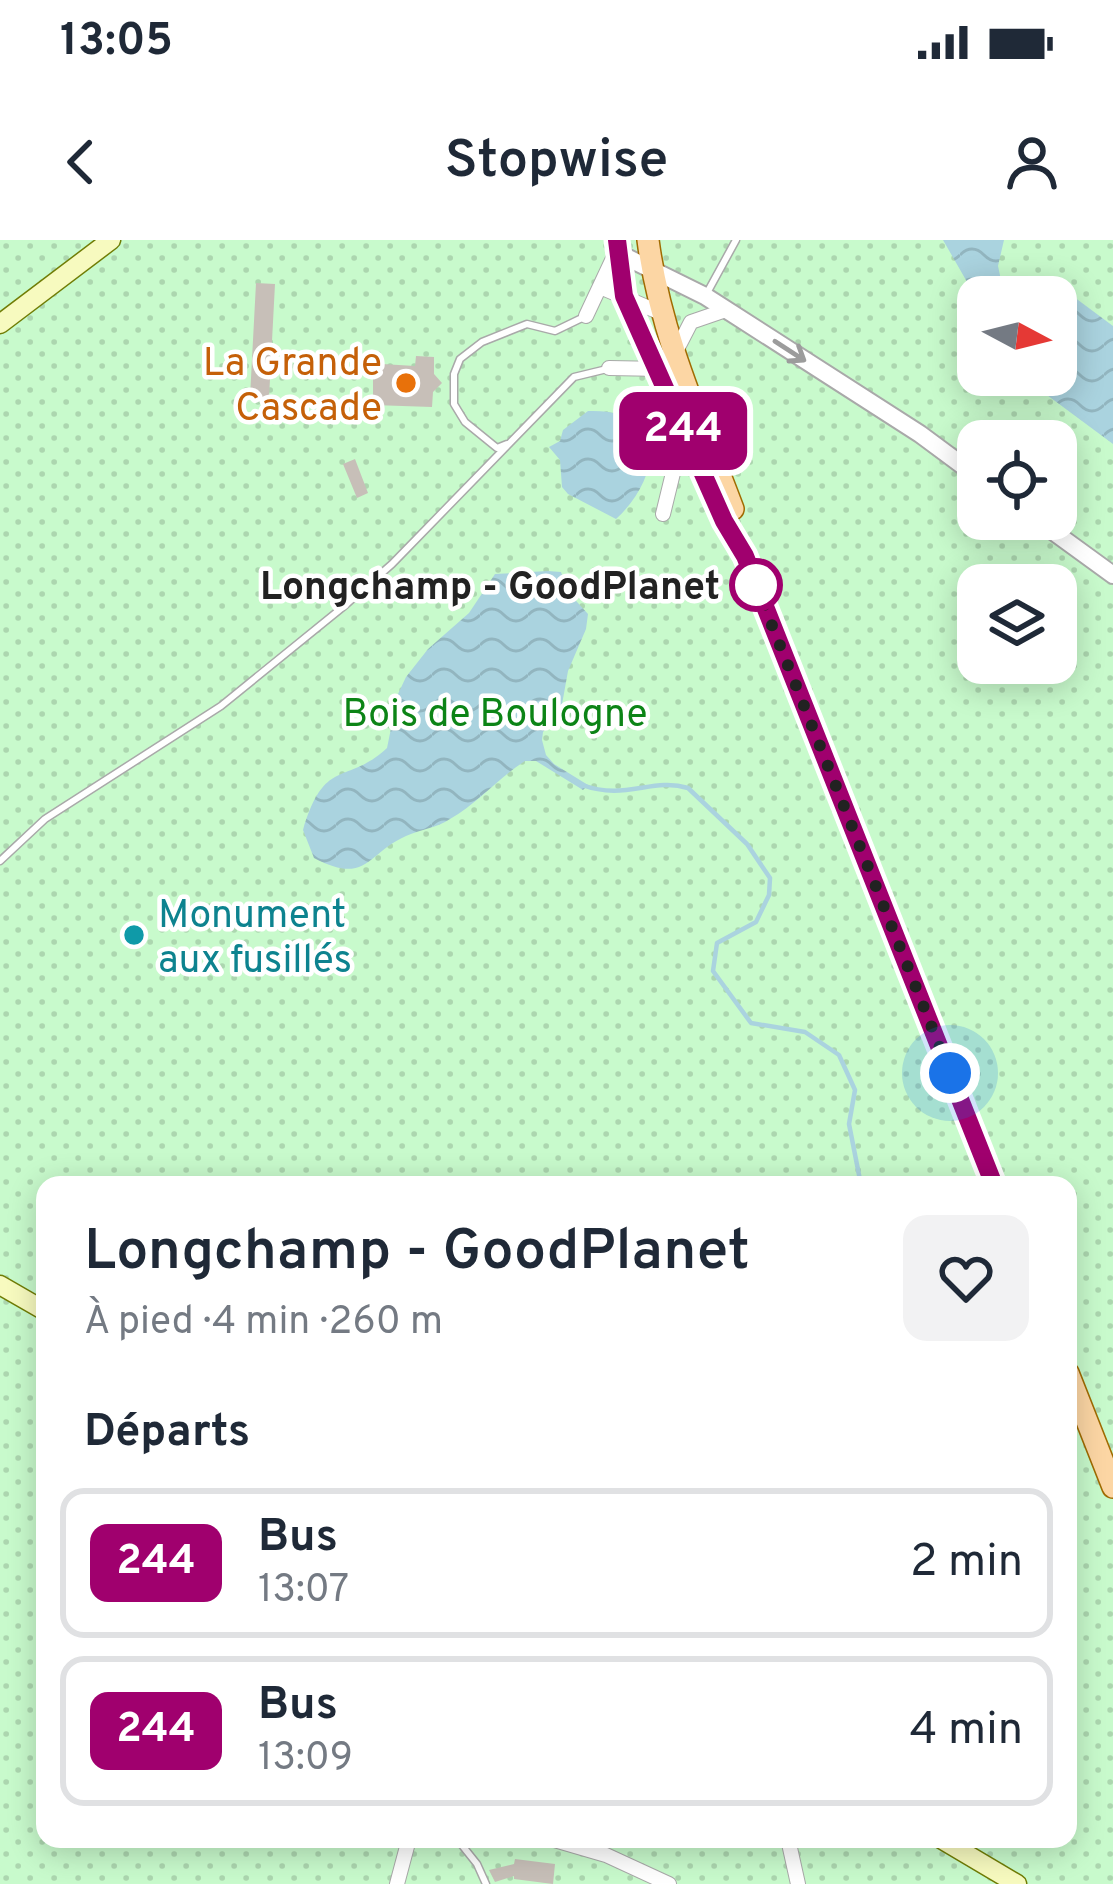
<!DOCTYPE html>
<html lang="fr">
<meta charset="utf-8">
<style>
body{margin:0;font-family:Overpass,sans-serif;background:#f2f2f3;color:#1f2937;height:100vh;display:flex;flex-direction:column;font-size:45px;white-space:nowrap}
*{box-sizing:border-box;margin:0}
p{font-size:39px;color:#747a83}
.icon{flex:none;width:66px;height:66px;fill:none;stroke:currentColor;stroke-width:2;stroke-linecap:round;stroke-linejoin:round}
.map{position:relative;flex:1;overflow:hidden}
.panel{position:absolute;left:36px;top:936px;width:1041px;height:672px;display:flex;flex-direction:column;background:#fff;border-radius:24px;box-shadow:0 6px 30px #0003}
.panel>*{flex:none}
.badge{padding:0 24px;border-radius:18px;font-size:42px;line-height:78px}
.needle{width:78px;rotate:97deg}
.controls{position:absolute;left:957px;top:36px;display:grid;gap:24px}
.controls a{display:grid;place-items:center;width:120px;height:120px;border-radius:24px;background:#fff;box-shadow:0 6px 30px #0003;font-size:60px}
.you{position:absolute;width:60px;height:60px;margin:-30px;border:9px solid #fff;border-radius:50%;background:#1a73e8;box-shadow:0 0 0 18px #1a73e833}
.map>.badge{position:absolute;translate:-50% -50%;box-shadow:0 0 0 6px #fff}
h2{padding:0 48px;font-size:45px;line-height:108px}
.round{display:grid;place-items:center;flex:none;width:126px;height:126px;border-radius:24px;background:#f2f2f3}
.summary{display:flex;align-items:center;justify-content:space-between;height:204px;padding:0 48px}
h1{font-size:57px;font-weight:600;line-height:90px}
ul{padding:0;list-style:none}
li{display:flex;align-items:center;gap:36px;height:150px;margin:0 24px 18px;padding:0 24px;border:6px solid #e0e1e3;border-radius:24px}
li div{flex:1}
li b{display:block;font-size:45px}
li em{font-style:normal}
li .badge{min-width:132px;font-weight:700;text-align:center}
.status{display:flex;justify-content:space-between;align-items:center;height:84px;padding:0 60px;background:#fff;direction:ltr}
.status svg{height:33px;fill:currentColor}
header{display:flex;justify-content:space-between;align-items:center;height:156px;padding:0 48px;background:#fff;font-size:54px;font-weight:600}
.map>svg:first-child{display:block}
.park{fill:url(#park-dots);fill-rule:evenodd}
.water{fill:url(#water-waves)}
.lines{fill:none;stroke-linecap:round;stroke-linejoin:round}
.stream{stroke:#aad3df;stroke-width:4.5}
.building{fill:#c7bfb8}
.service-casing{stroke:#a9a9a9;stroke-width:9}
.minor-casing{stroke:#a9a9a9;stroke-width:16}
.tertiary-casing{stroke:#a9a9a9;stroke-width:20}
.secondary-casing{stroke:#707d05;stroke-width:21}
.primary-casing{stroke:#a06b00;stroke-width:24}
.service{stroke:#fff;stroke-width:6}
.minor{stroke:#fff;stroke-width:14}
.tertiary{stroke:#fff;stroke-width:16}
.secondary{stroke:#f7fabf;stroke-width:18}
.primary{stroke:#fcd6a4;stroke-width:21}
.oneway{stroke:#9c9c9c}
.line-casing{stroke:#fff;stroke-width:27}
.line{stroke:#a0006e;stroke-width:18}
.walk{stroke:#222;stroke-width:12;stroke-dasharray:0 21.6}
.food-dot{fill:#e8710a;stroke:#fff;stroke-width:4.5}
.stop-dot{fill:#fff;stroke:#a0006e;stroke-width:6}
.culture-dot{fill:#0f9aa8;stroke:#fff;stroke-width:4.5}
.labels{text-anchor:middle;stroke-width:9;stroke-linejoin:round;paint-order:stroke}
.food-label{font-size:39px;fill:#c56008;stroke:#fff;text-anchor:end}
.stop-label{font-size:39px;font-weight:bold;fill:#222;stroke:#fff;text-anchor:end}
.park-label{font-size:39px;fill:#0c8416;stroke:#fff}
.culture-label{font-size:39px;fill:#0d838f;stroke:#fff;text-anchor:start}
</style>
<div class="status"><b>13:05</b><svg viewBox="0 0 49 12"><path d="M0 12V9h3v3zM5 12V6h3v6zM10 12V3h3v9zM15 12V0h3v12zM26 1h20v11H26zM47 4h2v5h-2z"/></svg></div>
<header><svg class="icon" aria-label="back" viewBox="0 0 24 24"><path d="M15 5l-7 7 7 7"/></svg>Stopwise<svg class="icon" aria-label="person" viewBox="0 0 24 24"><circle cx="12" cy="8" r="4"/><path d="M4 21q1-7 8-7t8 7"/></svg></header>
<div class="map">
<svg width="1113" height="1644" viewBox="0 0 1113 1644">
<defs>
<pattern id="park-dots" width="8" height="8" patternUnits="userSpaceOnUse" patternTransform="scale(3)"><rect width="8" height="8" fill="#c8facc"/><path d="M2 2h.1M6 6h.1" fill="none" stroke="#acd6af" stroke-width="1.8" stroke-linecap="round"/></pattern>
<pattern id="water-waves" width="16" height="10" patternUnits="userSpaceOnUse" patternTransform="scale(3)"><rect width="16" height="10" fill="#aad3df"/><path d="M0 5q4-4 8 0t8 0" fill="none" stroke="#92b5bf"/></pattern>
</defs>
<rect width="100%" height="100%" fill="#f2efe9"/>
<path class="park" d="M0 0H1113V1644H0ZM978 57H1056V135H978ZM978 201H1056V279H978ZM978 345H1056V423H978ZM45 945H1068V1599H45Z"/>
<path class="water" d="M943 0H1004L998 26 1001 40 1074 57 1113 86V204L1020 135H1056V57H978V61Z
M588 171C671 168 661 238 616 279L568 254 562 247 560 220 549 207 560 201 563 190Z
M548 331 561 332 568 352 588 374 586 389 568 431 561 470 543 492 542 500 546 515 554 524 588 545 583 550 536 521H525C498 538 478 563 450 579 437 588 421 589 406 596 367 613 367 646 314 618L303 590C325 516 346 546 387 508L398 454 406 437 428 409 469 373 495 334Z"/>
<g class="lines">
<path class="stream" d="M582 545C626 561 652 537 688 548L747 604 770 638 769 655 756 682 717 703 713 731 751 783 805 792 839 815 855 850 849 884 861 945"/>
</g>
<path class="building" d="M256 43 275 44 269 158 250 157Z
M416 116 434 117V134L442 143 433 152 432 167 373 165V131L382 124 415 126Z
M355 219 368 253 357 258 343 224Z
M515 1619 555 1624 553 1644 514 1639V1636L495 1642 489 1630 514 1624Z"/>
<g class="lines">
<defs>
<path id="service" d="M707 53 736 0
M507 204 497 208 465 182 454 164V134L460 119 482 102 527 84 555 91 584 77
M0 621 45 579 221 466 343 367 392 324 574 137 607 129
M457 1599 477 1624 486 1644"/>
<path id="minor" d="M600 47 661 73
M586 76 616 12
M675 113 691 82 726 70
M609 128 662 129
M663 274 683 192
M551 1599 606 1615 669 1644
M788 1599 798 1644
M397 1644 409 1599"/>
<path id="tertiary" d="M616 12 705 56 920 194 978 237
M1036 279 1113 335"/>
<path id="secondary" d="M0 84 111 0
M0 1045 45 1071
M941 1599 1017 1644"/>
<path id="primary" d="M617 0 624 56 724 281 745 317 994 945
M648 0C660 94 700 181 733 269
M1068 1133 1113 1247"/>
</defs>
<use href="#service" class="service-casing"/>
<use href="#minor" class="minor-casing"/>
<use href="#tertiary" class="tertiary-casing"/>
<use href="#secondary" class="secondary-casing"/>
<use href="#primary" class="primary-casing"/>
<use href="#service" class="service"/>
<use href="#minor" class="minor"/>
<use href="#tertiary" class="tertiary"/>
<use href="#secondary" class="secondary"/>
<use href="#primary" class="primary"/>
</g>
<defs><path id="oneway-shaft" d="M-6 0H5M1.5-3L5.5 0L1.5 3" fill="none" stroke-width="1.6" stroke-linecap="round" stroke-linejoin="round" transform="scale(3)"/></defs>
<use class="oneway" href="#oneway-shaft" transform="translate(790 111) rotate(33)"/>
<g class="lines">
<defs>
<path id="line" d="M617 0 624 56 724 281 745 316 994 945"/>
</defs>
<use href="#line" class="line-casing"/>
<use href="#line" class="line"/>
<path class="walk" d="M756 345 950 833"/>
</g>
<circle class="food-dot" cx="406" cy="143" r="12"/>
<circle class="stop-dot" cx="756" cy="345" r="24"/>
<circle class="culture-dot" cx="134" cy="695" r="12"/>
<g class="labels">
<g class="food-label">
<text x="382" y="135">La Grande<tspan x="382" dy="45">Cascade</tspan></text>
</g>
<g class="stop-label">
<text x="720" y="359">Longchamp - GoodPlanet</text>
</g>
<g class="park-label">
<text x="495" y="486">Bois de Boulogne</text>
</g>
<g class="culture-label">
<text x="158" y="687">Monument<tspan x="158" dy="45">aux fusillés</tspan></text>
</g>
</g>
</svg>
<div class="controls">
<a><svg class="needle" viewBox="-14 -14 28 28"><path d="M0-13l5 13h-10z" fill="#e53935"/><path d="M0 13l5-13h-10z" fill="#747a83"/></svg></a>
<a><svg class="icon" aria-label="locate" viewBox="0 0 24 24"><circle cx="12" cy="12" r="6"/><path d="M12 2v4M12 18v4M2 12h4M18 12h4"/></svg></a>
<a><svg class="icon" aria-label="layers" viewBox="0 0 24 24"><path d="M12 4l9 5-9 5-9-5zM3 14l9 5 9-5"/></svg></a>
</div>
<div class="you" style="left:950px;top:833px"></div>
<b class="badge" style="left:683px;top:191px;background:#a0006e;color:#fff">244</b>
<section class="panel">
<div class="summary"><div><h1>Longchamp - GoodPlanet</h1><p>À pied · 4 min · 260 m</p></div><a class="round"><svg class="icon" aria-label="heart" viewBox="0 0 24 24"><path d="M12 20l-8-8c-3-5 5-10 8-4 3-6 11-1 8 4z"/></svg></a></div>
<h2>Départs</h2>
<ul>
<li><span class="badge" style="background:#a0006e;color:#fff">244</span><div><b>Bus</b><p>13:07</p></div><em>2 min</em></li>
<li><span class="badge" style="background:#a0006e;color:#fff">244</span><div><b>Bus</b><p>13:09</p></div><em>4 min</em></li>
</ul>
</section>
</div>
